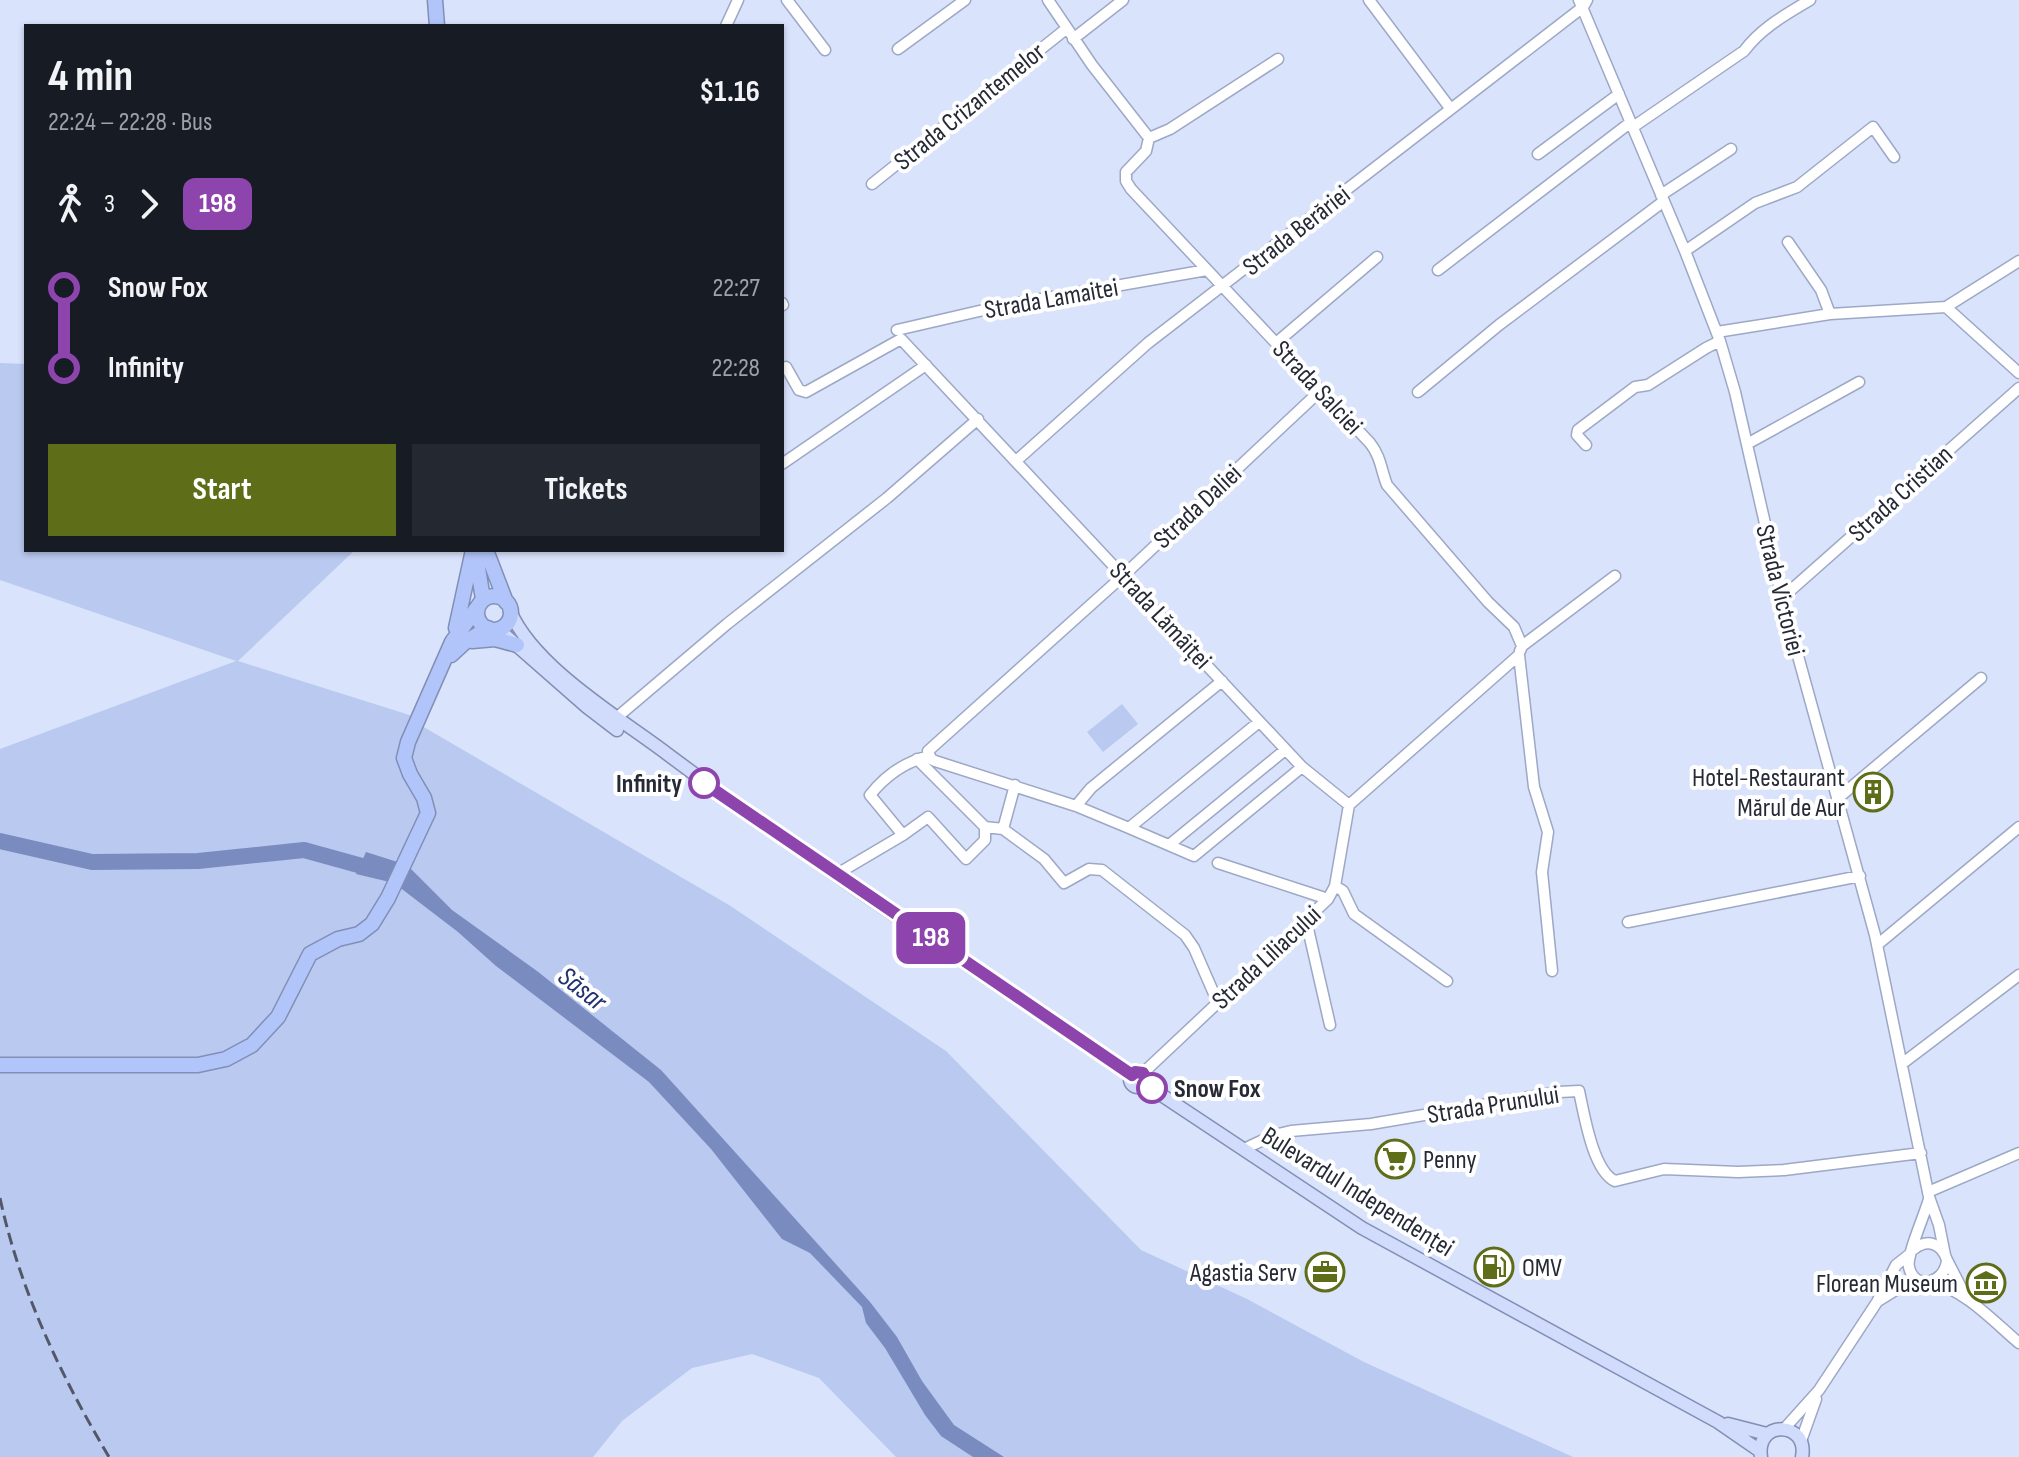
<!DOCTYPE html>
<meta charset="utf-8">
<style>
body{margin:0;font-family:"Sofia Sans Condensed",sans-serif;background:#242831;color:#f1f3f6;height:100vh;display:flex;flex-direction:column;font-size:30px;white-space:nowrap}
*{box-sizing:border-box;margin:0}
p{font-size:26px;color:#9ea1a6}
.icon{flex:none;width:44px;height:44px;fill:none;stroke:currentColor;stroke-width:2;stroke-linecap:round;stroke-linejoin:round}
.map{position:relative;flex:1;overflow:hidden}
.sheet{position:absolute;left:24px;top:24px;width:760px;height:528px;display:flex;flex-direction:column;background:#171b24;border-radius:0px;box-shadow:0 2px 6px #0004}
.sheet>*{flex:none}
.badge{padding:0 16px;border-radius:12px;font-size:28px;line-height:52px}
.map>.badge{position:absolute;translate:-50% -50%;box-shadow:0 0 0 4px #fff}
.legs{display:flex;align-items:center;gap:12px;height:88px;padding:0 24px;font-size:26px}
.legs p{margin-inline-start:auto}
.headline{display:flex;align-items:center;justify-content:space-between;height:136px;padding:0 24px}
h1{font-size:44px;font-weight:700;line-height:60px}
.cta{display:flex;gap:16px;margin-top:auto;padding:16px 24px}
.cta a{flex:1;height:92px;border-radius:0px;background:#5e6d18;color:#fff;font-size:32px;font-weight:700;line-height:92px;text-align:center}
.cta a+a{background:#242831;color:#f1f3f6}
ul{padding:0 24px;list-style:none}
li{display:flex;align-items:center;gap:28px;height:80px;font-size:30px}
li i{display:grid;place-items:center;width:12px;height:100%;margin:0 10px;background:currentColor}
li i::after{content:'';width:20px;height:20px;margin:-10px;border:6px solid;border-radius:50%;background:#171b24}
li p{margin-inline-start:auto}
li:first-child i{background:linear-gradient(#0000 50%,currentColor 0)}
li:last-child i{background:linear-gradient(currentColor 50%,#0000 0)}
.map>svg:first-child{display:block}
.green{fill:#bac9ef}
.water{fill:#7a8bbf}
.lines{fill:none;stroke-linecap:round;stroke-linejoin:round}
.river{stroke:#7a8bbf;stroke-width:16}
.minor-casing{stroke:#9da8c6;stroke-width:13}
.major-casing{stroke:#818fb5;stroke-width:15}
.highway-casing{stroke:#818fb5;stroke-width:17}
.minor{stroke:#fff;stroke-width:10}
.major{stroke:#d1dcfc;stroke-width:12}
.highway{stroke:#b2c5fa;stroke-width:14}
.rail{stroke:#535868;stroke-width:3;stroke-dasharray:12 6;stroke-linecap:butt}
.line-1-casing{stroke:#fff;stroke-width:18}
.line-1{stroke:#8e44ad;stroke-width:12}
.stop-1-dot{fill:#fff;stroke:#8e44ad;stroke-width:4}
.labels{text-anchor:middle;stroke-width:8;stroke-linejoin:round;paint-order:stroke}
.street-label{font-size:26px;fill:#262a36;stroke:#fff}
.poi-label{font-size:26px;fill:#262a36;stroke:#fff;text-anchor:end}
.stop-label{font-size:26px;font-weight:bold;fill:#262a36;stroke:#fff;text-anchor:end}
.water-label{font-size:28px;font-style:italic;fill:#21306e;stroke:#fff}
</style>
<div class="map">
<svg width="2019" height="1457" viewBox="0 0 2019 1457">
<rect width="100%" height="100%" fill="#d9e3fc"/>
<path class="green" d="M0 363 26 364V550H355L238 661 419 718 422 726 729 905 946 1051 1141 1250 1247 1299 1364 1362 1573 1457H896L819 1378 752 1354 692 1368 622 1421 593 1457H0V749L236 661 0 580Z
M1122 704 1138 724 1103 752 1087 732Z"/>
<path class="water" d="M366 852 407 865 452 910 537 971 661 1070 870 1302 897 1337 922 1381 954 1425 1004 1457H973L941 1436 925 1415 885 1348 866 1323 862 1307 810 1253 782 1239 711 1149 649 1082 496 966 458 932 394 883 356 874Z"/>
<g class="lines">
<path class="river" d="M0 841 92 862 198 861 304 850 380 871"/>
<defs>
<path id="minor" d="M787 0 825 50
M1048 0 1092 65 1149 138 1170 129 1278 59
M1369 0 1450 108
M1579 0 1685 251 1720 341 1735 392 1782 598 1875 935 1929 1197 1939 1225 1945 1255
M726 26 738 0
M1073 39 1123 0
M898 49 965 0
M1633 127 1744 51C1761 28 1785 15 1810 0
M1149 138 1146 151 1126 172V181L1131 189 1370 443C1381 457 1381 470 1387 485L1488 602 1514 627 1522 646
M1538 154 1619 94
M872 184 1066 29
M1661 195 1731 149
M1788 242 1821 290 1830 314
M1685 251 1755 203 1797 187 1873 127 1894 157
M1438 270 1631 122
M782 303 783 305
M1946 307 2019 373
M897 330 1001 306 1207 270
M1717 332 1830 314 1946 307 2019 261
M1276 343 1377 257
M786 367 799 390 806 392 901 339 1302 767 1349 805
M1418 392 1499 325 1664 201
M1747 444 1859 382
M1586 445 1577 435 1578 430 1635 387 1648 385 1706 348 1720 341
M1016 461 1148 343 1583 7 1587 0
M782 464 926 365
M1782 598 2019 388
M1520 651 1522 646 1615 576
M615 719 727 624 887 498 978 419
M1259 722 1129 828 1076 806 935 761 931 759 928 751 1124 575 1320 391
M917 759 985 827
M1015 785 1003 829 1044 859 1064 883 1089 869 1102 870 1185 935 1194 948 1218 1003
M1837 799 1981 678
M1076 806 1091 788 1222 681
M1129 828 1194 856 1302 767
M903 835 870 795C886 775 904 762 929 756
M1169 845 1285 750
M1218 863 1328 899
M837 874 903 835 928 817 966 859 985 840V827L1003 829
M1335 886 1343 891 1354 914 1447 981
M1306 920 1330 1025
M1628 922 1860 876
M1877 945 2019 827
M1903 1063 2019 975
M1143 1073 1328 899 1335 886 1349 805 1519 655 1534 787 1548 832 1542 872 1552 971
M1244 1149 1274 1135 1291 1131 1371 1124 1559 1092 1579 1091C1584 1114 1593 1171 1615 1181L1664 1169 1738 1172 1784 1170 1921 1153
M1928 1192 2019 1153
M1914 1249C1928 1238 1942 1244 1947 1260 1945 1284 1914 1291 1909 1267 1906 1256 1925 1214 1929 1199
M1947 1260 1967 1299
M1931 1282C1965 1290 1993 1321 2019 1343
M1878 1301 1907 1283 1921 1281
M1784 1429 1819 1390 1877 1302 1896 1265 1910 1254
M1801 1441 1816 1399"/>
<path id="major" d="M510 611C534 667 618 717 666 753 817 866 976 969 1132 1075
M498 629 587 707 617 730
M1130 1079a8 8 0 1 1 16 0a8 8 0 1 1-16 0Z
M1145 1084 1362 1228 1718 1422 1760 1451
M1728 1424 1767 1434
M1761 1457C1755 1419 1809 1421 1802 1457"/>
<path id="highway" d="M435 0 437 26
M475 550 483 599
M486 550 506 602
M477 613a17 17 0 1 1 34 0a17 17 0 1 1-34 0Z
M456 628 473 550
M472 641 495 639 517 645
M451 655 464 643 488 628
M0 1065H198L226 1059 252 1045 278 1017 310 954 338 939 359 934 372 924 388 898 428 813 424 798 410 774 404 758 408 742 452 642 479 605"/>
</defs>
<use href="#minor" class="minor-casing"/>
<use href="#major" class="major-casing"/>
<use href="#highway" class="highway-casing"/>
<use href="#minor" class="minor"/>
<use href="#major" class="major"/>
<use href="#highway" class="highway"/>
<path class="rail" d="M0 1198C20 1291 61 1376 109 1457"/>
</g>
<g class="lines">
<defs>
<path id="line-1" d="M704 783 1132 1075 1135 1072 1143 1073 1146 1079 1145 1084 1152 1088"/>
</defs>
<use href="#line-1" class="line-1-casing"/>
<use href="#line-1" class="line-1"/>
</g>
<defs>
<symbol id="building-ring" viewBox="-11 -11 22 22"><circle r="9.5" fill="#fff" stroke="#5e6d18" stroke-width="1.5"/><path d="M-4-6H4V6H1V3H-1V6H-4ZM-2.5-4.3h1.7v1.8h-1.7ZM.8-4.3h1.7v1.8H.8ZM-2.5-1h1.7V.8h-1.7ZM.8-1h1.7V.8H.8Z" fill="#5e6d18"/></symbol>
<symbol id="supermarket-ring" viewBox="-11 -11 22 22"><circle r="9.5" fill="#fff" stroke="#5e6d18" stroke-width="1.5"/><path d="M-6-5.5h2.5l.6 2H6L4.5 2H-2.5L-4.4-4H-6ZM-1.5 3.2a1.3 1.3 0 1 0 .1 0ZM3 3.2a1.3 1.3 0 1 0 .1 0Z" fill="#5e6d18"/></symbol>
<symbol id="fuel-ring" viewBox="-11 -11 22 22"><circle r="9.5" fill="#fff" stroke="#5e6d18" stroke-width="1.5"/><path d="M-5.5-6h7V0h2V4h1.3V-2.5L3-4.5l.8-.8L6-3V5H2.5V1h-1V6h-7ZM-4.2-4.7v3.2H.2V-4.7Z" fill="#5e6d18"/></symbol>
<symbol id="office-ring" viewBox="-11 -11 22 22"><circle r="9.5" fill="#fff" stroke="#5e6d18" stroke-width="1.5"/><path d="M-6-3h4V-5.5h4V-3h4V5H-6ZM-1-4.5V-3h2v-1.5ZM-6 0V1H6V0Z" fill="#5e6d18"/></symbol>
<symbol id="museum-ring" viewBox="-11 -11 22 22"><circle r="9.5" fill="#fff" stroke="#5e6d18" stroke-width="1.5"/><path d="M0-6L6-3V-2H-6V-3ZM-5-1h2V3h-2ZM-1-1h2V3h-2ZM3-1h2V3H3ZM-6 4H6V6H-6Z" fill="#5e6d18"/></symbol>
</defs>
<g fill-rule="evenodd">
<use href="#building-ring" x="1851" y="770" width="44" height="44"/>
<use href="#supermarket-ring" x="1373" y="1137" width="44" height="44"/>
<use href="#fuel-ring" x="1472" y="1245" width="44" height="44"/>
<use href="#office-ring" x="1303" y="1250" width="44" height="44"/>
<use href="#museum-ring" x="1964" y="1261" width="44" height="44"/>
</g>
<g class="stop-1-dot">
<circle cx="704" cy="783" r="14"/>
<circle cx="1152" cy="1088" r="14"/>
</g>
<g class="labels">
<g class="street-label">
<text transform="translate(969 106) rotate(-39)" y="9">Strada Crizantemelor</text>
<text transform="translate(1296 230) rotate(-38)" y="9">Strada Berăriei</text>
<text transform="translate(1051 298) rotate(-10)" y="9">Strada Lamaitei</text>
<text transform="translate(1318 387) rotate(47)" y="9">Strada Salciei</text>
<text transform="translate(1900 493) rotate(-42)" y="9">Strada Cristian</text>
<text transform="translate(1197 506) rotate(-43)" y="9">Strada Daliei</text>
<text transform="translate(1781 590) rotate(76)" y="9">Strada Victoriei</text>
<text transform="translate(1161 615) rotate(47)" y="9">Strada Lămâiței</text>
<text transform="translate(1266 957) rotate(-43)" y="9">Strada Liliacului</text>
<text transform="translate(1493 1104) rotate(-9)" y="9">Strada Prunului</text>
<text transform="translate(1358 1191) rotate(32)" y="9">Bulevardul Independenței</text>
</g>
<g class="poi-label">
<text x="1845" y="786">Hotel-Restaurant<tspan x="1845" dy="30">Mărul de Aur</tspan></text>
<text x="1423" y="1168" text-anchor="start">Penny</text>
<text x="1522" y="1276" text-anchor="start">OMV</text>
<text x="1297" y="1281">Agastia Serv</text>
<text x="1958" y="1292">Florean Museum</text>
</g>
<g class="stop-label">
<text x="682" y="792">Infinity</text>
<text x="1174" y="1097" text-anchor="start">Snow Fox</text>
</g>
<g class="water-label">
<text transform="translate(583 988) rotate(38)" y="10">Săsar</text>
</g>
</g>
</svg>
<b class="badge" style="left:931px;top:938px;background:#8e44ad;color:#fff">198</b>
<section class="sheet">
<div class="headline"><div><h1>4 min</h1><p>22:24 – 22:28 · Bus</p></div><b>$1.16</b></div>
<div class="legs"><svg class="icon" aria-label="walk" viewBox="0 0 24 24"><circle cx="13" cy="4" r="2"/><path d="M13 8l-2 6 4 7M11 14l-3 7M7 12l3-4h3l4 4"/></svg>3<svg class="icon" aria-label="forward" viewBox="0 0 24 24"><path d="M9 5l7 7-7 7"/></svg><b class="badge" style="background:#8e44ad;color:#fff">198</b></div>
<ul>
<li><i style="color:#8e44ad"></i><b>Snow Fox</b><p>22:27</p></li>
<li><i style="color:#8e44ad"></i><b>Infinity</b><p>22:28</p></li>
</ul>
<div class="cta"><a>Start</a><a>Tickets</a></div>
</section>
</div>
